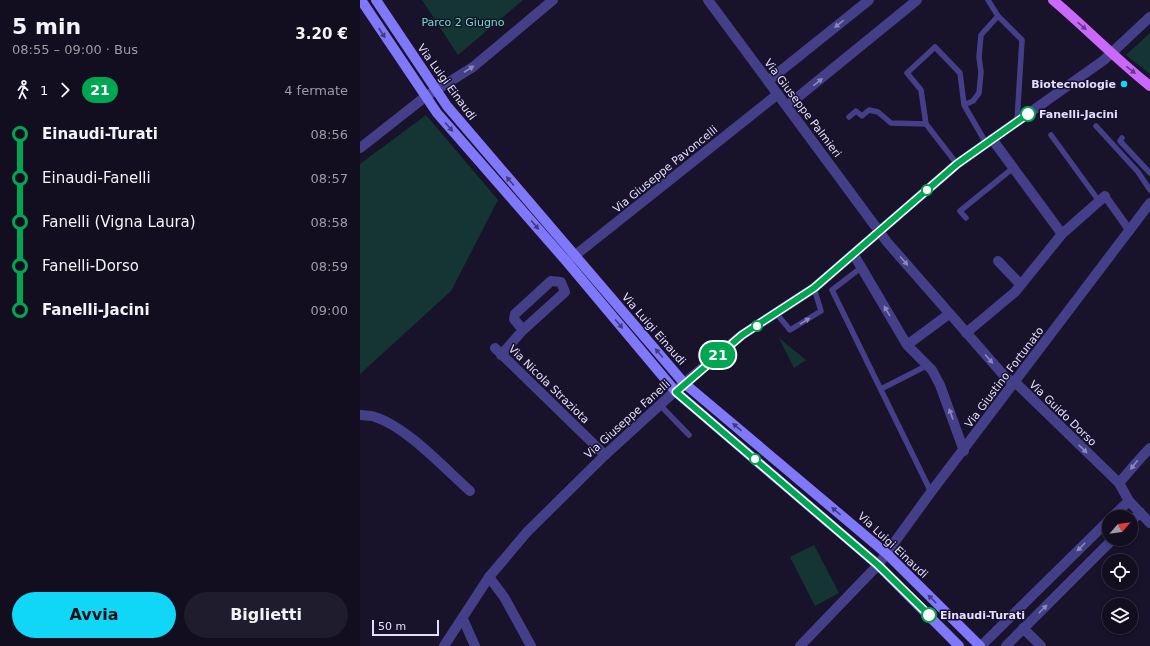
<!DOCTYPE html>
<html lang="it">
<meta charset="utf-8">
<style>
body{margin:0;font-family:"DejaVu Sans",sans-serif;background:#1f1c2d;color:#f1f3f6;height:100vh;display:flex;flex-direction:column;font-size:15px;white-space:nowrap}
*{box-sizing:border-box;margin:0}
p{font-size:13px;color:#9c9ca5}
.icon{flex:none;width:22px;height:22px;fill:none;stroke:currentColor;stroke-width:2;stroke-linecap:round;stroke-linejoin:round}
.map{position:relative;flex:1;overflow:hidden}
.details{display:flex;flex-direction:column;background:#120e20;width:360px}
.details>*{flex:none}
.badge{padding:0 8px;border-radius:13px;font-size:14px;line-height:26px}
.needle{width:26px;rotate:62deg}
.tools{position:absolute;left:742px;top:510px;display:grid;gap:8px}
.tools a{display:grid;place-items:center;width:36px;height:36px;border-radius:50%;background:#120e20;box-shadow:0 2px 6px #0003,0 0 0 1px #312e3e;font-size:20px}
.scale{position:absolute;left:12px;bottom:10px;width:67px;box-sizing:border-box;padding-left:4px;border:2px solid #e3defe;border-top:0;font-size:11px;line-height:14px;white-space:nowrap;color:#e3defe;-webkit-text-stroke:3px #18122b;paint-order:stroke}
.map>.badge{position:absolute;translate:-50% -50%;box-shadow:0 0 0 2px #fff}
.legs{display:flex;align-items:center;gap:6px;height:44px;padding:0 12px;font-size:13px}
.legs p{margin-inline-start:auto}
.overview{display:flex;align-items:center;justify-content:space-between;height:68px;padding:0 12px}
h1{font-size:22px;font-weight:700;line-height:30px}
.button{display:flex;gap:8px;margin-top:auto;padding:8px 12px}
.button a{flex:1;height:46px;border-radius:24px;background:#10d7f8;color:#111;font-size:16px;font-weight:700;line-height:46px;text-align:center}
.button a+a{background:#1f1c2d;color:#f1f3f6}
ul{padding:0 12px;list-style:none}
li{display:flex;align-items:center;gap:14px;height:44px;font-size:15px}
li i{display:grid;place-items:center;width:6px;height:100%;margin:0 5px;background:currentColor}
li i::after{content:'';width:10px;height:10px;margin:-5px;border:3px solid;border-radius:50%;background:#120e20}
li p{margin-inline-start:auto}
li:first-child i{background:linear-gradient(#0000 50%,currentColor 0)}
li:last-child i{background:linear-gradient(currentColor 50%,#0000 0)}
main{display:flex;flex:1;min-height:0}
.map>svg:first-child{display:block}
.green{fill:#153535}
.lines{fill:none;stroke-linecap:round;stroke-linejoin:round}
.service{stroke:#453f89;stroke-width:5.5}
.pedestrian{stroke:#453f89;stroke-width:8}
.minor{stroke:#453f89;stroke-width:10}
.tertiary{stroke:#453f89;stroke-width:10}
.secondary{stroke:#8078fb;stroke-width:10}
.primary{stroke:#ca68fb;stroke-width:10}
.oneway{fill:#8c87be}
.oneway2{fill:#683989}
.oneway3{fill:#423b7e}
.line-1-casing{stroke:#fff;stroke-width:9}
.line-1{stroke:#00a651;stroke-width:6}
.poi-dot{fill:#10d7f8;stroke:#18122b;stroke-width:1.5}
.stop-1-dot{fill:#fff;stroke:#00a651;stroke-width:2}
.labels{text-anchor:middle;stroke-width:3;stroke-linejoin:round;paint-order:stroke}
.park-label{font-size:11px;fill:#6adec6;stroke:#18122b}
.street-label{font-size:11px;fill:#e3defe;stroke:#18122b}
.poi-label{font-size:11px;font-weight:bold;fill:#e3defe;stroke:#18122b;text-anchor:end}
.stop-label{font-size:11px;font-weight:bold;fill:#e3defe;stroke:#18122b;text-anchor:start}
</style>
<main>
<section class="details">
<div class="overview"><div><h1>5 min</h1><p>08:55 – 09:00 · Bus</p></div><b>3.20 €</b></div>
<div class="legs"><svg class="icon" aria-label="walk" viewBox="0 0 24 24"><circle cx="13" cy="4" r="2"/><path d="M13 8l-2 6 4 7M11 14l-3 7M7 12l3-4h3l4 4"/></svg>1<svg class="icon" aria-label="forward" viewBox="0 0 24 24"><path d="M9 5l7 7-7 7"/></svg><b class="badge" style="background:#00a651;color:#fff">21</b><p>4 fermate</p></div>
<ul>
<li><i style="color:#00a651"></i><b>Einaudi-Turati</b><p>08:56</p></li>
<li><i style="color:#00a651"></i><span>Einaudi-Fanelli</span><p>08:57</p></li>
<li><i style="color:#00a651"></i><span>Fanelli (Vigna Laura)</span><p>08:58</p></li>
<li><i style="color:#00a651"></i><span>Fanelli-Dorso</span><p>08:59</p></li>
<li><i style="color:#00a651"></i><b>Fanelli-Jacini</b><p>09:00</p></li>
</ul>
<div class="button"><a>Avvia</a><a>Biglietti</a></div>
</section>
<div class="map">
<svg width="790" height="646" viewBox="0 0 790 646">
<rect width="100%" height="100%" fill="#18122b"/>
<path class="green" d="M62 0H163L98 55Z
M790 33V74L766 55Z
M66 115 138 200 91 291 0 374V164Z
M419 338 446 360 434 368Z
M454 545 479 593 455 606 430 557Z"/>
<g class="lines">
<path class="service" d="M628 0 638 16 662 40 657 121
M604 105 613 101 619 93 621 72 619 57 621 35 638 16
M489 117 496 111 502 116 509 110 518 112 531 123 566 124 597 164
M566 124 561 90 547 73 575 47 600 73 604 105 626 143
M736 126 778 172 790 190
M691 135 739 201
M762 138 760 141 790 173
M606 218 600 211 653 168
M502 267 472 290 571 492
M416 313 430 330 461 311 454 288
M521 389 568 365
M300 405 329 435"/>
<path class="pedestrian" d="M745 196 770 231"/>
<path class="minor" d="M348 0 527 242 647 379 655 382 759 483 769 501 790 523
M408 81 509 0
M427 106 557 0
M632 139 702 234
M0 148 65 97
M494 255 547 345 572 370 580 385 604 451
M208 261 418 94
M638 261 661 285
M606 333 655 292 702 234 745 196
M547 345 589 314
M135 348 245 455
M141 355 163 330 205 292 201 282 191 281 155 314 154 319 163 330
M0 415C5 416 11 415 15 417 47 427 85 469 110 491
M759 483C769 472 778 460 790 448
M752 517 769 501
M771 522 780 512
M129 577 144 597 171 646
M103 619 115 646
M663 628 681 646
M440 646 518 565 571 492 790 203
M621 646 749 520
M646 646 753 539"/>
<path class="tertiary" d="M65 97 113 67 193 0
M84 646 129 577 167 532 245 455 324 383 382 335 454 288 597 164 744 60 790 17"/>
<path class="secondary" d="M1 0 77 113 207 262 316 392 518 565 599 646
M16 0 87 106 324 383 527 554 620 646"/>
<path class="primary" d="M693 0C726 28 756 59 790 86"/>
</g>
<defs><path id="oneway-solid" d="M-6-.8H1V-3.2L6.5 0L1 3.2V.8H-6Z"/></defs>
<g class="oneway">
<use href="#oneway-solid" transform="translate(479 24) rotate(141)"/>
<use href="#oneway-solid" transform="translate(109 69) rotate(-33)"/>
<use href="#oneway-solid" transform="translate(458 82) rotate(-39)"/>
<use href="#oneway-solid" transform="translate(544 261) rotate(49)"/>
<use href="#oneway-solid" transform="translate(527 311) rotate(-120)"/>
<use href="#oneway-solid" transform="translate(445 321) rotate(-31)"/>
<use href="#oneway-solid" transform="translate(629 359) rotate(49)"/>
<use href="#oneway-solid" transform="translate(591 414) rotate(-110)"/>
<use href="#oneway-solid" transform="translate(723 449) rotate(44)"/>
<use href="#oneway-solid" transform="translate(774 465) rotate(128)"/>
<use href="#oneway-solid" transform="translate(721 547) rotate(135)"/>
<use href="#oneway-solid" transform="translate(683 609) rotate(-45)"/>
</g>
<g class="oneway2">
<use href="#oneway-solid" transform="translate(722 26) rotate(41)"/>
<use href="#oneway-solid" transform="translate(771 70) rotate(38)"/>
</g>
<g class="oneway3">
<use href="#oneway-solid" transform="translate(22 33) rotate(57)"/>
<use href="#oneway-solid" transform="translate(89 127) rotate(49)"/>
<use href="#oneway-solid" transform="translate(150 181) rotate(-131)"/>
<use href="#oneway-solid" transform="translate(175 225) rotate(49)"/>
<use href="#oneway-solid" transform="translate(259 324) rotate(50)"/>
<use href="#oneway-solid" transform="translate(299 353) rotate(-131)"/>
<use href="#oneway-solid" transform="translate(377 427) rotate(-140)"/>
<use href="#oneway-solid" transform="translate(476 511) rotate(-140)"/>
<use href="#oneway-solid" transform="translate(572 599) rotate(-135)"/>
</g>
<g class="lines">
<defs>
<path id="line-1" d="M569 615 518 565 316 392 382 335 454 288 597 164 668 114"/>
</defs>
<use href="#line-1" class="line-1-casing"/>
<use href="#line-1" class="line-1"/>
</g>
<circle class="poi-dot" cx="764" cy="84" r="4"/>
<g class="stop-1-dot">
<circle cx="668" cy="114" r="7"/>
<circle cx="567" cy="190" r="5"/>
<circle cx="397" cy="326" r="5"/>
<circle cx="395" cy="459" r="5"/>
<circle cx="569" cy="615" r="7"/>
</g>
<g class="labels">
<g class="park-label">
<text x="103" y="26">Parco 2 Giugno</text>
</g>
<g class="street-label">
<text transform="translate(87 82) rotate(54)" y="4">Via Luigi Einaudi</text>
<text transform="translate(443 108) rotate(53)" y="4">Via Giuseppe Palmieri</text>
<text transform="translate(305 169) rotate(-39)" y="4">Via Giuseppe Pavoncelli</text>
<text transform="translate(294 329) rotate(49)" y="4">Via Luigi Einaudi</text>
<text transform="translate(644 377) rotate(-53)" y="4">Via Giustino Fortunato</text>
<text transform="translate(189 384) rotate(44)" y="4">Via Nicola Straziota</text>
<text transform="translate(703 413) rotate(44)" y="4">Via Guido Dorso</text>
<text transform="translate(267 419) rotate(-42)" y="4">Via Giuseppe Fanelli</text>
<text transform="translate(533 545) rotate(43)" y="4">Via Luigi Einaudi</text>
</g>
<g class="poi-label">
<text x="756" y="88">Biotecnologie</text>
</g>
<g class="stop-label">
<text x="679" y="118">Fanelli-Jacini</text>
<text x="580" y="619">Einaudi-Turati</text>
</g>
</g>
</svg>
<div class="tools">
<a><svg class="needle" viewBox="-14 -14 28 28"><path d="M0-13l5 13h-10z" fill="#e53935"/><path d="M0 13l5-13h-10z" fill="#9c9ca5"/></svg></a>
<a><svg class="icon" aria-label="locate" viewBox="0 0 24 24"><circle cx="12" cy="12" r="6"/><path d="M12 2v4M12 18v4M2 12h4M18 12h4"/></svg></a>
<a><svg class="icon" aria-label="layers" viewBox="0 0 24 24"><path d="M12 4l9 5-9 5-9-5zM3 14l9 5 9-5"/></svg></a>
</div>
<div class="scale">50 m</div>
<b class="badge" style="left:358px;top:355px;background:#00a651;color:#fff">21</b>
</div>
</main>
